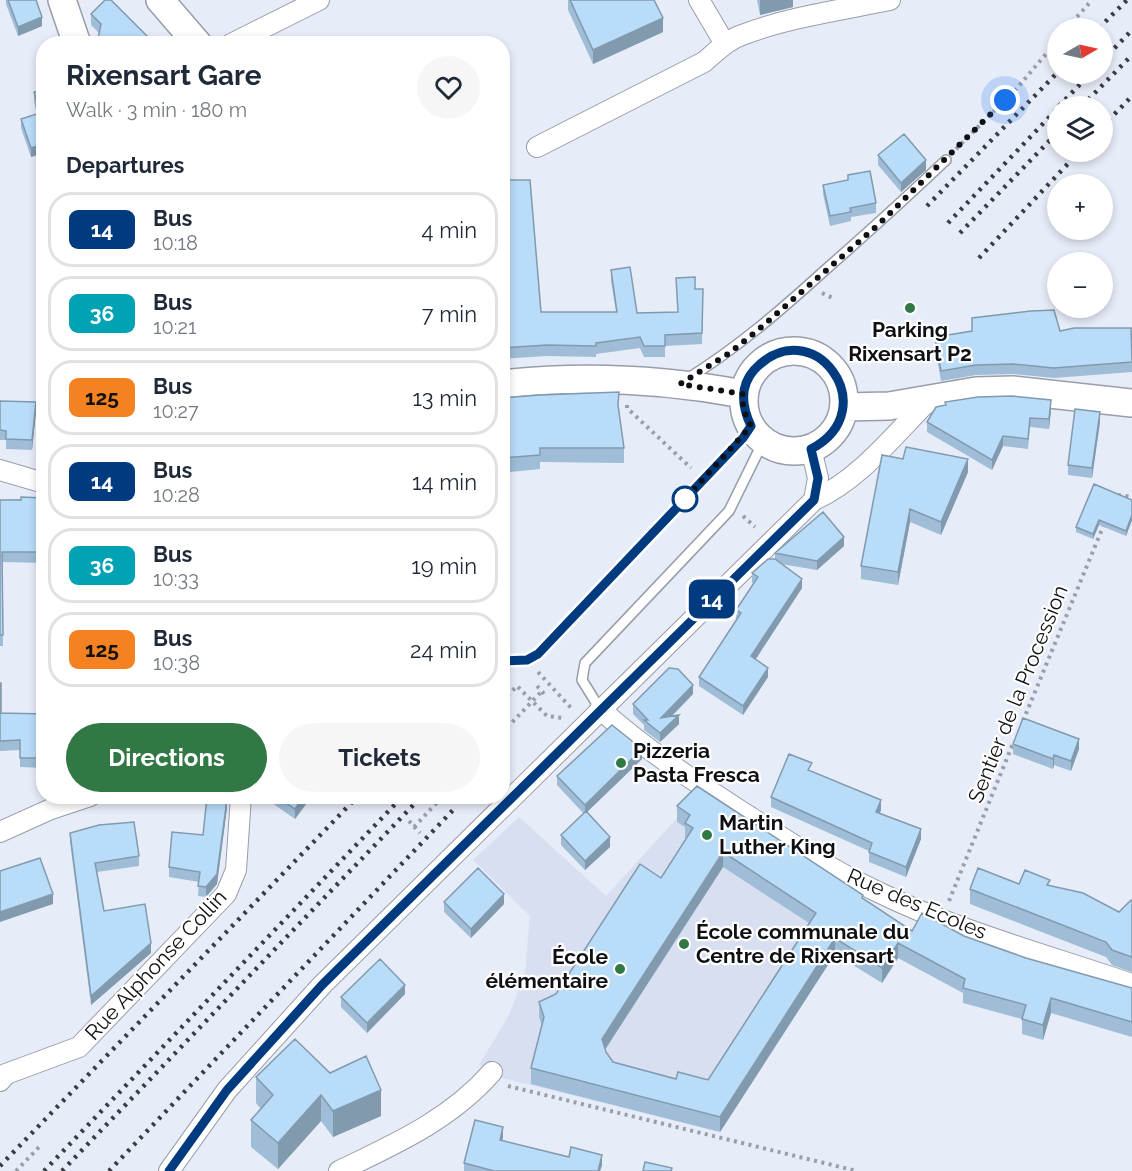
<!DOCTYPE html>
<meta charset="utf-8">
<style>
body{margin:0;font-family:Raleway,sans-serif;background:#f6f6f7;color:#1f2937;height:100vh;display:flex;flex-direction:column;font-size:22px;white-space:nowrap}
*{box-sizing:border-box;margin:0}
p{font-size:20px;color:#747a83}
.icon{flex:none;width:33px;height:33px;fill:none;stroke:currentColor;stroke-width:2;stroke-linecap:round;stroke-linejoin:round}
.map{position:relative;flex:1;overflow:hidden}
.details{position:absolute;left:36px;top:36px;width:474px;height:768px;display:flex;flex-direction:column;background:#fff;border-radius:24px;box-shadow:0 3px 9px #0003}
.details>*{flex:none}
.badge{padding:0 12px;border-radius:9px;font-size:21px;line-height:39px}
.needle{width:39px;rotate:81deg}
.controls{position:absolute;left:1047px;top:18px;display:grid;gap:12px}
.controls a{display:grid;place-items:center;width:66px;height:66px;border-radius:50%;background:#fff;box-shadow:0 3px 9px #0003;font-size:30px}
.you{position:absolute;width:30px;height:30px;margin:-15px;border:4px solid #fff;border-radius:50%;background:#1a73e8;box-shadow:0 0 0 9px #1a73e833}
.map>.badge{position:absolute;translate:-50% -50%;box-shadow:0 0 0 3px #fff}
h2{padding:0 30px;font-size:22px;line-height:54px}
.round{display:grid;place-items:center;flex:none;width:63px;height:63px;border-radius:32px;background:#f6f6f7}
.summary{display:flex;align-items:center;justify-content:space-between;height:102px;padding:0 30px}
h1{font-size:28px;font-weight:700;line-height:45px}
.cta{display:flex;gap:12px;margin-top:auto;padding:12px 30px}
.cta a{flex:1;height:69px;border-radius:36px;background:#317844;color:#fff;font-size:24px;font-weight:700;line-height:69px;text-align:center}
.cta a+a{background:#f6f6f7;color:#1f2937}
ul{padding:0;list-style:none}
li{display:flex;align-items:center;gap:18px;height:75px;margin:0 12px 9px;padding:0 18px;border:3px solid #e0e1e3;border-radius:24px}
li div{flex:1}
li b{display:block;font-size:22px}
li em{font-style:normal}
li .badge{min-width:66px;font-weight:700;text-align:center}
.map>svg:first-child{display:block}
.built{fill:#d7dff1}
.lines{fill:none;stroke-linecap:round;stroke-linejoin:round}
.lane-casing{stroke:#989da8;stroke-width:12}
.street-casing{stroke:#989da8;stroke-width:22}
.secondary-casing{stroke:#989da8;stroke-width:30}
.path{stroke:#9a9ea7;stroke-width:4;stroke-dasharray:3 4.5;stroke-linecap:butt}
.lane{stroke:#fff;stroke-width:9}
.street{stroke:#fff;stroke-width:20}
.secondary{stroke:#fff;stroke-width:27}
.rail{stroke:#393c41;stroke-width:4.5;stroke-dasharray:3 6;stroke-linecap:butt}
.wall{fill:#9fbdd6;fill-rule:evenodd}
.shaded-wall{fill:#829aae}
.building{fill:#b9dcf9;stroke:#829aae;stroke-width:1.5;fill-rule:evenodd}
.line-casing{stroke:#fff;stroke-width:14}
.line{stroke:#003b80;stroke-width:9}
.walk{stroke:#0e1013;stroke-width:6;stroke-dasharray:0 10.8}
.poi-dot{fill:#317844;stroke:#fff;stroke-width:2}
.stop-dot{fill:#fff;stroke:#003b80;stroke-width:3}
.labels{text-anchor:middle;stroke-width:4.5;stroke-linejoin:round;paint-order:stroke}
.poi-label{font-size:21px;font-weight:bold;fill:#0e1013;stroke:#fff;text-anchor:start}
.street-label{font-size:21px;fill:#0e1013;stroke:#fff}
</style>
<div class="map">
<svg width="1132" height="1171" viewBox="0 0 1132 1171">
<rect width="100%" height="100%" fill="#e7ecf9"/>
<path class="built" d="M698 795 863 910 720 1132 502 1078 479 1065 510 1013 525 972 530 916 473 860 519 817 606 896Z"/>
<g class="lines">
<defs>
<path id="lane" d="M687 379C737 348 780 311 824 271 865 235 906 198 946 160
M502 661 527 660 538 654 743 438 751 426
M600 709 582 680 585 663 729 511 759 450 768 442"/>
<path id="street" d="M699 0 725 44
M231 44 319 0
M537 147 704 62C716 52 727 40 742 35 789 17 841 10 890 0
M0 470 44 483
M814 500C859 480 894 435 929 400
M600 709C645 750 696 782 747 815 789 842 831 870 876 891 957 931 1047 955 1132 984
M0 832 51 809 90 796
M0 1081 6 1074 79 1047 226 894 236 870 241 796
M169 1171 227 1090 322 985 814 500 818 478 811 449
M339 1171C395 1144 450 1120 492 1072"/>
<path id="secondary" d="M62 0 77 44
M160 0 198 44
M744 401a50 50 0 1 1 100 0a50 50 0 1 1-100 0Z
M502 384C583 375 663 379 743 394
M844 407 889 406 976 391 1013 390 1132 403"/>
</defs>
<use href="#lane" class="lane-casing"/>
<use href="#street" class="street-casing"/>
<use href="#secondary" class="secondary-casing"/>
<path class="path" d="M1067 28 1092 0
M956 149 1017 88 1058 40
M822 293 835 299
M627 405V408L691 468
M1118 495 1132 497
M743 516 755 527
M538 672 573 710
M537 686 547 697
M502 701 517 686 547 716 563 718
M1023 721 1105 522
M502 733 542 691
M386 796 388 799
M409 821 420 833
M414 827 443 796
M949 901 1014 741
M508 1086 857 1171
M16 1171 40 1146"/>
<use href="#lane" class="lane"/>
<use href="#street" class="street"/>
<use href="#secondary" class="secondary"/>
<path class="rail" d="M1099 28 1127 0
M1102 61 1132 30
M1059 106 1090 74
M1082 106 1132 55
M1102 127 1132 96
M927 206 1058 72
M948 223 1058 108
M960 233 1058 132
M979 258 1079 152
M0 1166 358 796
M44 1171 403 796
M62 1171 422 796
M109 1171 454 809"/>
</g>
<path class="wall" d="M6 0H36L42 26 18 36 6 4Z
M568 0H654L663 32 593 64 568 10Z
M757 0H793V7L760 15Z
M91 14 155 44H98L99 33 91 25Z
M44 90V153L31 157 21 128V119L37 114 34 102V92Z
M878 155 926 170 901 192 878 165Z
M848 175 876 203V213L851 217V221L830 226 823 194V185L848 180Z
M502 180 541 312H616L611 281V270L637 313 678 312 676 278 695 289H703L702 344 665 346V357H644L640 348 596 354V357L547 356 502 359Z
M1060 331 1132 339V372L1054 378 1013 374 976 375 941 381 935 347V337Z
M502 398 619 410 624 448V463L540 462V469L502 473Z
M0 401 36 412 32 450 6 449V440H0Z
M945 405 1051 410 1049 429 1030 427 1028 449 1003 446 992 470 927 432V422Z
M1100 422 1092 478 1068 475V465Z
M882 455 968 472 941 535 910 522 898 585 861 579V566Z
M44 498V563L2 562 3 646H0V500Z
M1132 500V520L1126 536 1099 525 1093 539 1076 532V527Z
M844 546 817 570 781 564 802 588 756 659 768 677 743 715 699 686V677L736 620V610L754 584 752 583V573L775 560V553Z
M0 683 1 713 44 714V768L20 767V750L0 751Z
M693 694 672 716 679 724 660 742 644 730V725L633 714V704Z
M1013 744 1079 749 1071 771 1054 765 1053 769 1013 754Z
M642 759 587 812 610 847 585 870 561 845V835L584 814 557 785V776Z
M812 771 881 810 880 813 921 839 906 877 869 862V851L771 807V797Z
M262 796H312L295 819Z
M677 806 863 899 912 931 964 936 1026 958 1132 988V1037L1051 1013 1043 1040 1022 1034V1019L963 1003V993L898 958 882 983 835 954 720 1132 531 1084V1068L542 1026 539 1017V1002L556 994 661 878 687 839 685 838V827L677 822ZM723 867 809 923 708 1080 676 1079 613 1062 606 1052 605 1050Z
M227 808 217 884 206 897 198 896 199 882 169 877V867L203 835Z
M70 833 139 856V866L97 872 104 911 151 953 91 1005 70 842Z
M1019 884 1050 886 1119 912 1132 901V972L1112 965 1106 957 970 904V889Z
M444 902 504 904 471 938 444 912Z
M405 994 367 1033 341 1007V997Z
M330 1073 381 1116 333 1137 321 1121 278 1169 251 1147V1120L261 1109 256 1103V1077Z
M503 1137 502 1141 602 1165 600 1171H464V1163Z"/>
<path class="shaded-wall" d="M760 0H793V7L760 15Z
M42 17V26L18 36V27Z
M663 18V32L593 64V50Z
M44 144V153L31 157V148Z
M926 160V170L901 192V183Z
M1051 400V410L1049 429V419Z
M36 402V412L32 450V440Z
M1100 412V422L1092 478V468Z
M1003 436V446L992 470V460Z
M968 459V472L941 535V522Z
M910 509V522L898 585V572Z
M1132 515V520L1126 536V531Z
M1099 520V525L1093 539V534Z
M844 537V546L817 570V561Z
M802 579V588L751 666V656Z
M768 668V677L743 715V706Z
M693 685V694L661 727V718Z
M679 715V724L660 742V733Z
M1079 739V749L1071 771V761Z
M642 749V759L585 814V805Z
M1054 755V765L1053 769V759Z
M304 796H312L295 819V809Z
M227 799V808L217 884 206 897V887Z
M881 800V810L876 821V812Z
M921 829V839L906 877V867Z
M610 837V847L585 870V861Z
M723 852V867L602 1054V1039Z
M53 894V904L0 922V912Z
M504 894V904L471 938V929Z
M835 938V954L720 1132V1117Z
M151 943V953L91 1005V996Z
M898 943V958L882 983V968Z
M405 985V994L367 1033V1023Z
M1051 998V1013L1043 1040V1025Z
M381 1090V1116L333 1137V1111Z
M321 1095V1121L278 1169V1143Z
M503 1127V1137L500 1150V1140Z
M602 1155V1165L600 1171H598Z"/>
<path class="building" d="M8 0H36L42 17 18 27Z
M105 0H111L155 44H100L98 39 101 24 91 14Z
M570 0H654L663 18 593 50Z
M44 90V144L31 148 21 119 40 113 34 92Z
M904 134 926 160 901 183 878 155Z
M870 171 876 203 850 208 851 212 830 216 823 185 848 180V175Z
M502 180H530L541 312H617L611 270 630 267 637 313 678 312 676 278 695 277V289H703L702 333 665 335V346H644L640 337 596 343V346L547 345 502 348Z
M1054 310 1060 331 1074 328H1131L1132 362 1054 368 1013 364 976 365 941 371 935 337 972 331V318L1031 311Z
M619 392 618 405 624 448H540V455L502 458V398L540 395Z
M1012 396 1051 400 1049 419 1030 418 1028 439 1003 436 992 460 927 422 936 407 946 405 945 402 978 397Z
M0 401 36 402 32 440 6 439V431L0 430Z
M1075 409 1100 412 1092 468 1068 465Z
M906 447 968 459 941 522 910 509 898 572 861 566 882 455 903 459Z
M1094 484 1132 500V515L1126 531 1099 520 1093 534 1076 527Z
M21 497 44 498V552H2L3 635H0V500H21Z
M823 512 844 537 817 561 775 553Z
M768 559H775L802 579 751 656 768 668 743 706 699 677 741 613 736 610 758 577 752 573Z
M669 668 678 669 693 685 661 718 679 715 660 733 644 720H648L633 704Z
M0 683H1V713L44 714V758H20V740L0 741Z
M1023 718 1079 739 1071 761 1054 755 1053 759 1013 744Z
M612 725 642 749 585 805 557 776Z
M789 754 812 763 808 770 881 800 876 812 921 829 906 867 869 852 872 843 771 797Z
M697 786 863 895 862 898 912 931 922 913 964 936 1026 958 1132 988V1022L1051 998 1043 1025 1022 1019 1026 1005 963 988 965 979 898 943 882 968 835 938 720 1117 531 1068 544 1017 539 1002 556 994 640 864 661 878 693 828 685 823 690 815 677 806ZM723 852 816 913 708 1080 678 1072 676 1079 613 1062 606 1052 602 1039Z
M276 796H304L295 809Z
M207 797 227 799 217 874 206 887 198 886 200 872 169 867 172 832 203 835Z
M586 811 610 837 585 861 561 835Z
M134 822 139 856 95 863 104 911 145 904 151 943 91 996 70 833 99 825Z
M40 858 53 894 0 912V871Z
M478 868 504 894 471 929 444 902Z
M978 868 1019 884 1025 870 1050 880 1047 885 1083 893 1119 912 1131 900 1132 901V957L1112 950 1106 942 970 889Z
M380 959 405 985 367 1023 341 997Z
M295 1039 330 1073 366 1056 381 1090 333 1111 321 1095 278 1143 251 1120 273 1095 256 1077Z
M475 1120 503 1127 500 1140 569 1157 571 1147 602 1155 598 1171H494L464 1163Z
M645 1162 672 1168 671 1171H643Z"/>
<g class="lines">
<defs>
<path id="line" d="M169 1171 227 1090 322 985 814 500 818 478 811 449C887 409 812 308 754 370 739 387 742 407 751 426L743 438 538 654 527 660 502 661"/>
</defs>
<use href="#line" class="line-casing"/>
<use href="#line" class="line"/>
<path class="walk" d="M685 499 679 506 751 426 743 409V394L680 384 728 354 758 330 878 225 1005 100"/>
</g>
<g class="poi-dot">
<circle cx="910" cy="308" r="6"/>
<circle cx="621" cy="763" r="6"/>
<circle cx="707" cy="835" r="6"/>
<circle cx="684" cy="944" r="6"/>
<circle cx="620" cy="969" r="6"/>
</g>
<circle class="stop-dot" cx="685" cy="499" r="12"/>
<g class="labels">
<g class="poi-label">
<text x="910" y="337" text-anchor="middle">Parking<tspan x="910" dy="24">Rixensart P2</tspan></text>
<text x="633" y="758">Pizzeria<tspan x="633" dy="24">Pasta Fresca</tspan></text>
<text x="719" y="830">Martin<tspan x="719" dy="24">Luther King</tspan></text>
<text x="696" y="939">École communale du<tspan x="696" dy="24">Centre de Rixensart</tspan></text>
<text x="608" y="964" text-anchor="end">École<tspan x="608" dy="24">élémentaire</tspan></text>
</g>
<g class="street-label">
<text transform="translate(1018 694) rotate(-68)" y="7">Sentier de la Procession</text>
<text transform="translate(917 904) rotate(23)" y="7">Rue des Ecoles</text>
<text transform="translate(156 965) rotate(-47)" y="7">Rue Alphonse Collin</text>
</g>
</g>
</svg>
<div class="controls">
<a><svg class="needle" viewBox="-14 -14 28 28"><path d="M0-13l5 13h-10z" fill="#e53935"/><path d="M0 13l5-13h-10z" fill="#747a83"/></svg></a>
<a><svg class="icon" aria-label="layers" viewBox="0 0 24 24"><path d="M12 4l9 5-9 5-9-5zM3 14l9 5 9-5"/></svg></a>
<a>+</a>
<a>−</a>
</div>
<div class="you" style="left:1005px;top:100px"></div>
<b class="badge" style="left:712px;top:599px;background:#003b80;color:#fff">14</b>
<section class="details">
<div class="summary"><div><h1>Rixensart Gare</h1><p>Walk · 3 min · 180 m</p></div><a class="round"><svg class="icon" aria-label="heart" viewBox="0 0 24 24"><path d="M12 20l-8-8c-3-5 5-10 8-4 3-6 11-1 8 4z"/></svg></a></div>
<h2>Departures</h2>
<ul>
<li><span class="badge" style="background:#003b80;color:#fff">14</span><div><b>Bus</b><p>10:18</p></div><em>4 min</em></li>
<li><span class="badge" style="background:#00a3b4;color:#fff">36</span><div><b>Bus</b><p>10:21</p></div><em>7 min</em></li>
<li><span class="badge" style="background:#f58220;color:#111">125</span><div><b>Bus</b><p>10:27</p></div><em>13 min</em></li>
<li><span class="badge" style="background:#003b80;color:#fff">14</span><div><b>Bus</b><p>10:28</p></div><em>14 min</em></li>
<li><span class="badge" style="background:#00a3b4;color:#fff">36</span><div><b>Bus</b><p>10:33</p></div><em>19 min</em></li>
<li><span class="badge" style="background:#f58220;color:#111">125</span><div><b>Bus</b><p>10:38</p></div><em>24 min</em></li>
</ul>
<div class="cta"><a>Directions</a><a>Tickets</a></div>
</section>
</div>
